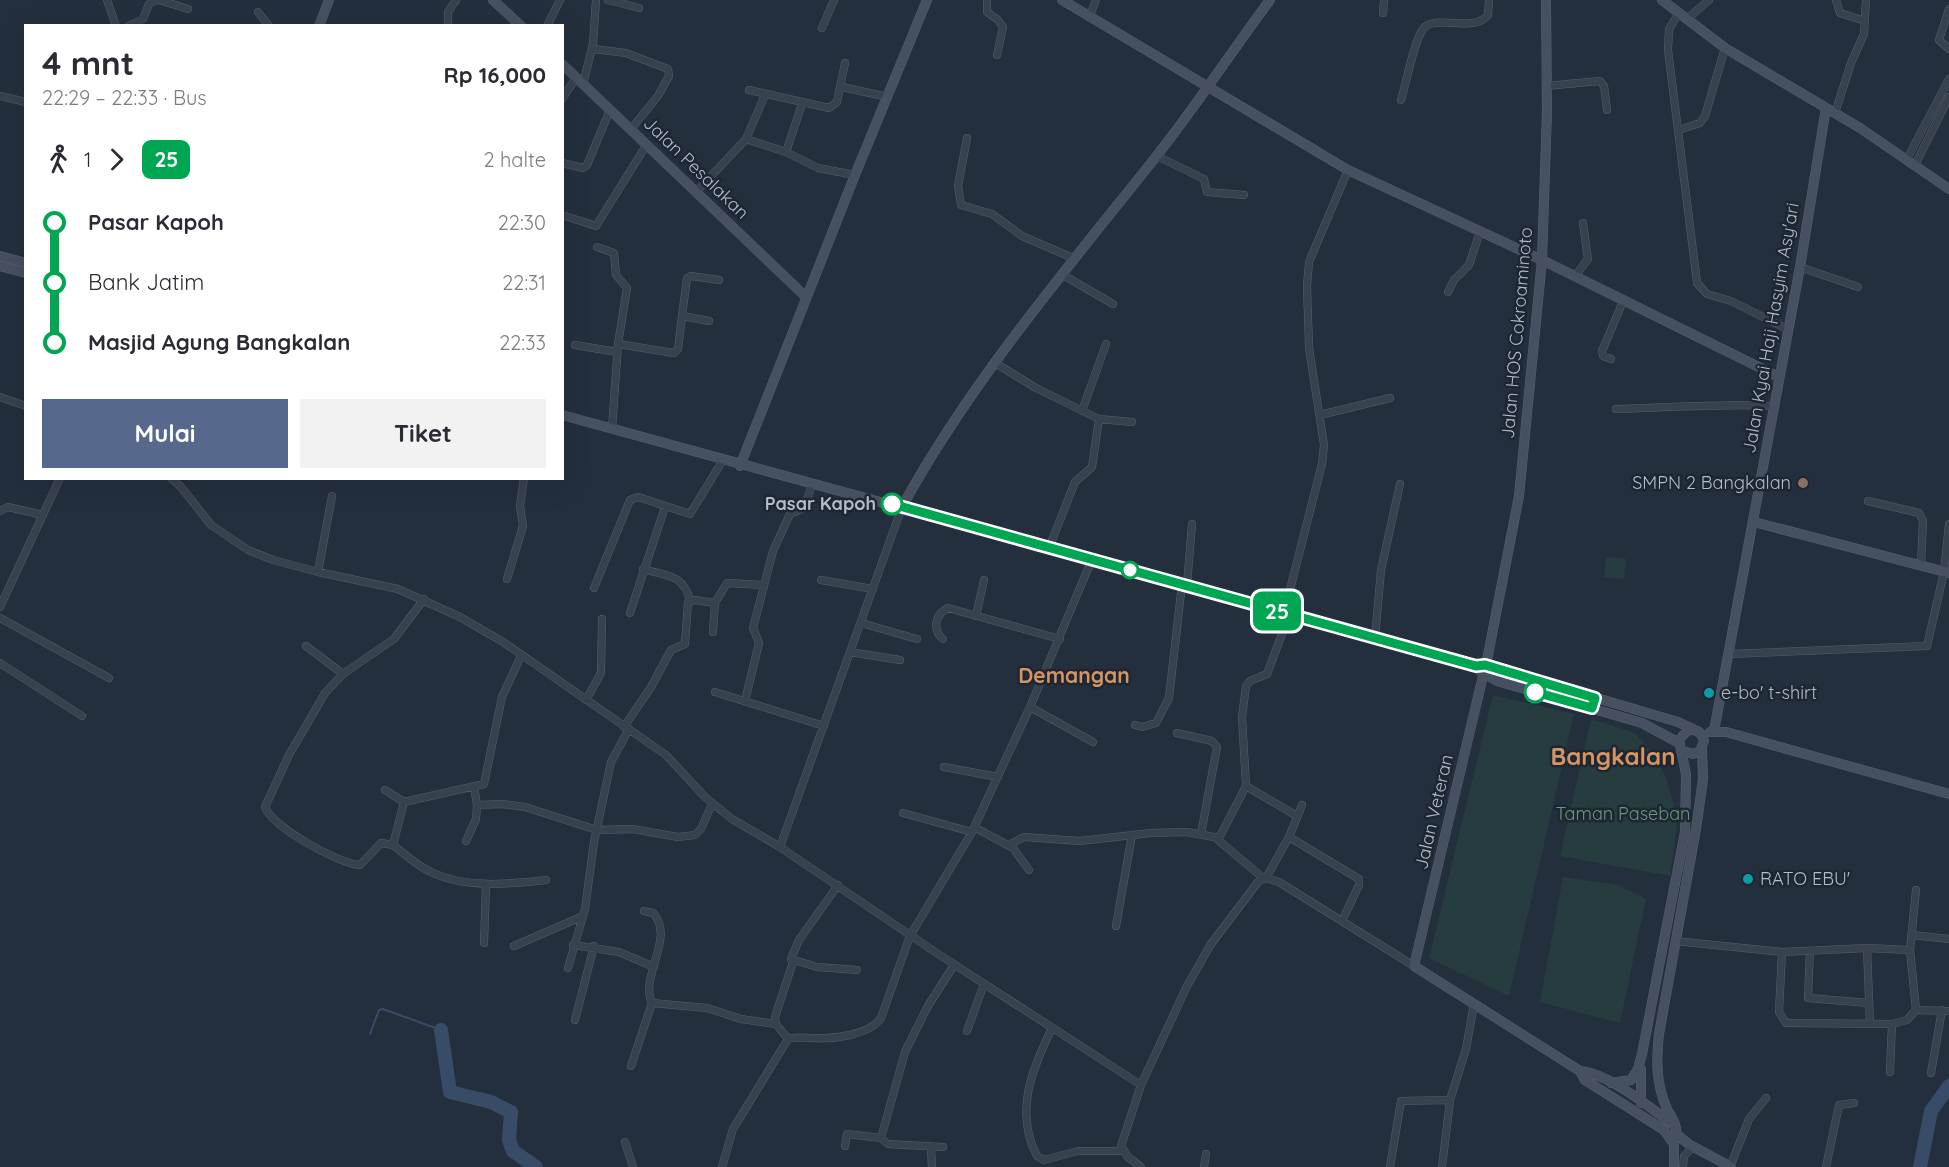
<!DOCTYPE html>
<html lang="id">
<meta charset="utf-8">
<style>
body{margin:0;font-family:Quicksand,sans-serif;background:#f2f2f3;color:#2b2b33;height:100vh;display:flex;flex-direction:column;font-size:22px;white-space:nowrap}
*{box-sizing:border-box;margin:0}
p{font-size:20px;color:#7c7c81}
.icon{flex:none;width:33px;height:33px;fill:none;stroke:currentColor;stroke-width:2;stroke-linecap:round;stroke-linejoin:round}
.map{position:relative;flex:1;overflow:hidden}
.sheet{position:absolute;left:24px;top:24px;width:540px;height:456px;display:flex;flex-direction:column;background:#fff;border-radius:0px;box-shadow:0 6px 24px #0002}
.sheet>*{flex:none}
.badge{padding:0 12px;border-radius:9px;font-size:21px;line-height:39px}
.map>.badge{position:absolute;translate:-50% -50%;box-shadow:0 0 0 3px #fff}
.legs{display:flex;align-items:center;gap:9px;height:66px;padding:0 18px;font-size:20px}
.legs p{margin-inline-start:auto}
.summary{display:flex;align-items:center;justify-content:space-between;height:102px;padding:0 18px}
h1{font-size:33px;font-weight:700;line-height:45px}
.button{display:flex;gap:12px;margin-top:auto;padding:12px 18px}
.button a{flex:1;height:69px;border-radius:0px;background:#56698c;color:#fff;font-size:24px;font-weight:700;line-height:69px;text-align:center}
.button a+a{background:#f2f2f3;color:#2b2b33}
ul{padding:0 18px;list-style:none}
li{display:flex;align-items:center;gap:21px;height:60px;font-size:22px}
li i{display:grid;place-items:center;width:9px;height:100%;margin:0 8px;background:currentColor}
li i::after{content:'';width:15px;height:15px;margin:-8px;border:4px solid;border-radius:50%;background:#fff}
li p{margin-inline-start:auto}
li:first-child i{background:linear-gradient(#0000 50%,currentColor 0)}
li:last-child i{background:linear-gradient(currentColor 50%,#0000 0)}
.map>svg:first-child{display:block}
.green{fill:#263c3f}
.lines{fill:none;stroke-linecap:round;stroke-linejoin:round}
.stream{stroke:#394c67;stroke-width:2}
.river{stroke:#394c67;stroke-width:14}
.street-casing{stroke:#565f6c;stroke-width:8}
.secondary-casing{stroke:#565f6c;stroke-width:10}
.street{stroke:#38414e;stroke-width:7}
.secondary{stroke:#465061;stroke-width:9}
.line-1-casing{stroke:#fff;stroke-width:14}
.line-1{stroke:#00a651;stroke-width:9}
.education-dot{fill:#8d6e63;stroke:#1d2633;stroke-width:2}
.stop-1-dot{fill:#fff;stroke:#00a651;stroke-width:3}
.culture-dot{fill:#0f9aa8;stroke:#1d2633;stroke-width:2}
.labels{text-anchor:middle;stroke-width:5;stroke-linejoin:round;paint-order:stroke}
.street-label{font-size:18px;fill:#b4bcc9;stroke:#1d2633}
.poi-label{font-size:18px;fill:#b4bcc9;stroke:#1d2633;text-anchor:start}
.stop-label{font-size:18px;font-weight:bold;fill:#b4bcc9;stroke:#1d2633;text-anchor:end}
.park-label{font-size:18px;fill:#6b9a76;stroke:#1d2633}
.quarter-label{font-size:21px;font-weight:bold;fill:#d59563;stroke:#1d2633}
.district-label{font-size:24px;font-weight:bold;fill:#d59563;stroke:#1d2633}
</style>
<div class="map">
<svg width="1949" height="1167" viewBox="0 0 1949 1167">
<rect width="100%" height="100%" fill="#242f3e"/>
<path class="green" d="M1606 557 1626 559 1624 579 1604 577Z
M1493 695 1574 714 1509 996 1429 958Z
M1591 719 1635 733 1656 757 1666 778 1678 819 1670 876 1560 856Z
M1563 877 1618 885 1646 899 1620 1023 1540 1002Z"/>
<g class="lines">
<path class="stream" d="M370 1034 379 1010 383 1009 441 1030"/>
<path class="river" d="M441 1030 450 1092 491 1102 511 1112 509 1140 513 1151 536 1167
M1920 1167 1931 1111 1949 1086"/>
<defs>
<path id="street" d="M107 0 116 26
M159 0 188 9
M608 0 639 8
M987 0V12L998 20 1003 27 997 55
M1836 0 1840 13 1865 21
M1949 9 1939 40 1949 49
M258 12 269 26
M1383 13 1384 0
M1679 13 1669 29 1668 50 1697 283 1707 294 1731 301 1787 329
M1090 15 1096 0
M1687 19 1709 0
M128 26 143 19 149 4 157 0
M448 26V12L456 0
M547 26 560 0
M822 28 834 0
M593 49 626 53 668 69 669 76 658 96 631 129
M583 84 593 44 596 0
M1546 86 1600 81 1604 86 1607 110
M842 87 888 97
M749 90 829 108 837 102 845 63
M0 96 26 102
M562 99 576 78
M1401 100C1406 84 1414 41 1423 29 1436 13 1473 34 1488 15L1489 0
M1835 113 1851 63 1864 34 1866 0
M1679 130 1700 123 1705 116 1725 48
M967 138 958 186 961 205 992 214 1022 236 1075 259
M746 139 765 95
M786 152 802 104
M1157 156 1204 179 1207 192 1244 195
M1907 159 1949 79
M562 163 583 168 587 165 610 110
M1915 165 1949 97
M697 191 746 139 786 152 818 168 855 175
M562 215 596 226 647 144
M597 247 614 253 616 275 627 288 618 344 612 429
M1800 267 1858 287
M1063 275 1113 304
M1575 276 1588 259 1583 223
M1448 292 1454 280 1469 265 1480 232
M682 316 687 278 691 276 719 280
M618 344 674 353 678 349 682 316 709 321
M575 345 617 352
M1611 359 1603 356 1602 351 1624 299
M995 363 1036 388 1099 419 1092 467 1075 482 1049 548
M0 397 26 406
M1616 409C1669 408 1720 403 1774 406
M1082 411 1106 344
M1320 415 1390 398
M1099 419 1132 422
M171 478 181 487 211 525 248 550 273 560 318 572 398 589 460 617 503 642 666 755 705 797 732 819 780 847 938 954 1141 1085
M1868 501 1919 513 1923 521 1921 566
M0 511 8 507 43 515
M643 569C666 576 684 574 690 601
M318 572 332 496
M507 579 523 526 520 506 524 478
M821 580 873 589
M1187 585 1192 524
M594 588 630 500 638 497 690 514 723 460
M0 607 60 478
M630 613 665 507
M1284 613 1322 464 1324 445 1309 348 1307 286 1309 262 1348 170
M976 616 984 580
M0 618 109 678
M861 623 917 639
M713 632 715 603 727 583 764 585
M1375 638 1381 570 1400 484
M943 639C932 630 935 614 948 608L1060 639
M306 646 343 674
M850 652 900 660
M1728 654 1927 646 1944 572 1949 524
M0 663 82 716
M715 692 824 726
M586 700 601 673 602 619
M745 701 759 643 753 628 773 551 790 514 804 508 812 485
M1030 707 1093 742
M1135 725 1142 727 1156 723 1169 698 1182 584
M624 727 651 687 671 650 685 644 688 602 695 600 715 603
M1177 733 1212 741 1217 747 1201 834
M944 767 998 777
M1246 786 1297 816
M474 787 477 805
M385 790 404 802 484 784 502 697 521 656
M404 802 393 845 381 843 360 865C339 864 272 827 265 807L289 755 325 693 343 674 394 639 424 599
M903 813 972 832
M974 827 1013 848 1029 870
M1289 837 1359 879V885L1342 921
M1217 839 1263 878
M466 841 476 819 477 805 502 804 525 807 597 830 633 829 678 837 695 835 701 829 712 804
M393 845C405 854 417 866 431 872 466 889 509 884 546 880
M1009 845 1024 837 1080 841 1151 833 1187 832 1219 838 1246 786 1242 717 1246 686 1250 681 1267 674 1289 615
M780 847 902 507
M1266 878 1289 837 1302 805
M838 885 799 940 791 959 817 967 857 970
M644 911 653 913C676 937 639 977 652 1003L707 1008 741 1019 776 1024
M1116 926 1132 835
M1912 935 1949 939
M1675 941 1782 952 1867 948 1910 950
M484 943 486 884
M573 945 619 952 654 967
M514 946 583 916
M1867 948 1870 1024
M1782 952 1779 1012 1786 1023 1892 1024 1907 1020 1916 1010 1949 1011
M1810 952 1808 998 1869 1003
M568 968 585 909 594 842 611 762 629 729
M1916 1010 1910 950 1916 890
M575 1020 594 946
M1052 1028C1032 1069 1014 1112 1037 1156L1044 1160 1078 1151H1123
M967 1031 984 984
M788 1039 776 1024 775 1017 793 962
M631 1066 652 1003
M1890 1072 1892 1024
M1931 1073 1942 1010
M881 1138 888 1144 943 1147
M625 1142 633 1167
M845 1146 847 1134 881 1138 905 1052 928 1006 954 965
M931 1147 932 1167
M722 1167 733 1129 788 1039C797 1036 806 1038 815 1038 835 1039 869 1035 881 1018L910 936 972 832 1030 707 1092 559
M1141 1167 1128 1157 1121 1146 1141 1085 1187 986 1211 944 1258 882 1266 878 1279 882 1414 966
M1204 1167 1206 1154
M1390 1167 1401 1101 1450 1100 1466 1049 1474 1004
M1442 1167 1450 1100
M1683 1167 1684 1156 1693 1147
M1730 1167 1749 1119 1766 1098
M1826 1167 1839 1105 1854 1103"/>
<path id="secondary" d="M493 0 521 26
M1062 0 1348 170 1542 260 1779 377
M1546 0 1547 111 1542 260 1519 496 1488 655 1414 966 1580 1071C1610 1074 1649 1107 1674 1125
M1662 0 1725 48 1860 128 1949 189
M319 26 329 0
M562 64 806 297
M0 256 26 263
M0 266 26 273
M562 415 1476 665H1485L1678 722 1693 729
M740 466 855 175 927 0
M902 507C971 381 1066 270 1155 158 1195 108 1231 52 1270 0
M1754 522 1949 573
M1480 671 1497 681 1642 723 1679 743
M1714 731 1800 267 1826 108
M1710 732H1726L1949 794
M1702 748 1703 779 1696 829 1659 1034C1656 1060 1656 1084 1667 1109 1671 1116 1678 1126 1676 1134L1690 1145 1731 1167
M1641 1069V1103
M1580 1071 1585 1080 1664 1130 1674 1144V1167
M1611 1083 1631 1080 1638 1069 1642 1054 1685 832 1686 774 1679 740 1688 730C1697 729 1702 733 1704 741L1700 751 1693 754 1683 751"/>
</defs>
<use href="#street" class="street-casing"/>
<use href="#secondary" class="secondary-casing"/>
<use href="#street" class="street"/>
<use href="#secondary" class="secondary"/>
</g>
<g class="lines">
<defs>
<path id="line-1" d="M892 504 1476 666 1485 665 1595 698 1592 708 1535 692"/>
</defs>
<use href="#line-1" class="line-1-casing"/>
<use href="#line-1" class="line-1"/>
</g>
<circle class="education-dot" cx="1803" cy="483" r="6"/>
<g class="stop-1-dot">
<circle cx="892" cy="504" r="10"/>
<circle cx="1130" cy="570" r="8"/>
<circle cx="1535" cy="692" r="10"/>
</g>
<g class="culture-dot">
<circle cx="1709" cy="693" r="6"/>
<circle cx="1748" cy="879" r="6"/>
</g>
<g class="labels">
<g class="street-label">
<text transform="translate(696 168) rotate(44)" y="6">Jalan Pesalakan</text>
<text transform="translate(1771 328) rotate(-80)" y="6">Jalan Kyai Haji Hasyim Asy'ari</text>
<text transform="translate(1517 333) rotate(-85)" y="6">Jalan HOS Cokroaminoto</text>
<text transform="translate(1434 812) rotate(-77)" y="6">Jalan Veteran</text>
</g>
<g class="poi-label">
<text x="1791" y="489" text-anchor="end">SMPN 2 Bangkalan</text>
<text x="1721" y="699">e-bo' t-shirt</text>
<text x="1760" y="885">RATO EBU'</text>
</g>
<g class="stop-label">
<text x="876" y="510">Pasar Kapoh</text>
</g>
<g class="park-label">
<text x="1623" y="820">Taman Paseban</text>
</g>
<g class="quarter-label">
<text x="1074" y="683">Demangan</text>
</g>
<g class="district-label">
<text x="1613" y="765">Bangkalan</text>
</g>
</g>
</svg>
<b class="badge" style="left:1277px;top:611px;background:#00a651;color:#fff">25</b>
<section class="sheet">
<div class="summary"><div><h1>4 mnt</h1><p>22:29 – 22:33 · Bus</p></div><b>Rp 16,000</b></div>
<div class="legs"><svg class="icon" aria-label="walk" viewBox="0 0 24 24"><circle cx="13" cy="4" r="2"/><path d="M13 8l-2 6 4 7M11 14l-3 7M7 12l3-4h3l4 4"/></svg>1<svg class="icon" aria-label="forward" viewBox="0 0 24 24"><path d="M9 5l7 7-7 7"/></svg><b class="badge" style="background:#00a651;color:#fff">25</b><p>2 halte</p></div>
<ul>
<li><i style="color:#00a651"></i><b>Pasar Kapoh</b><p>22:30</p></li>
<li><i style="color:#00a651"></i><span>Bank Jatim</span><p>22:31</p></li>
<li><i style="color:#00a651"></i><b>Masjid Agung Bangkalan</b><p>22:33</p></li>
</ul>
<div class="button"><a>Mulai</a><a>Tiket</a></div>
</section>
</div>
